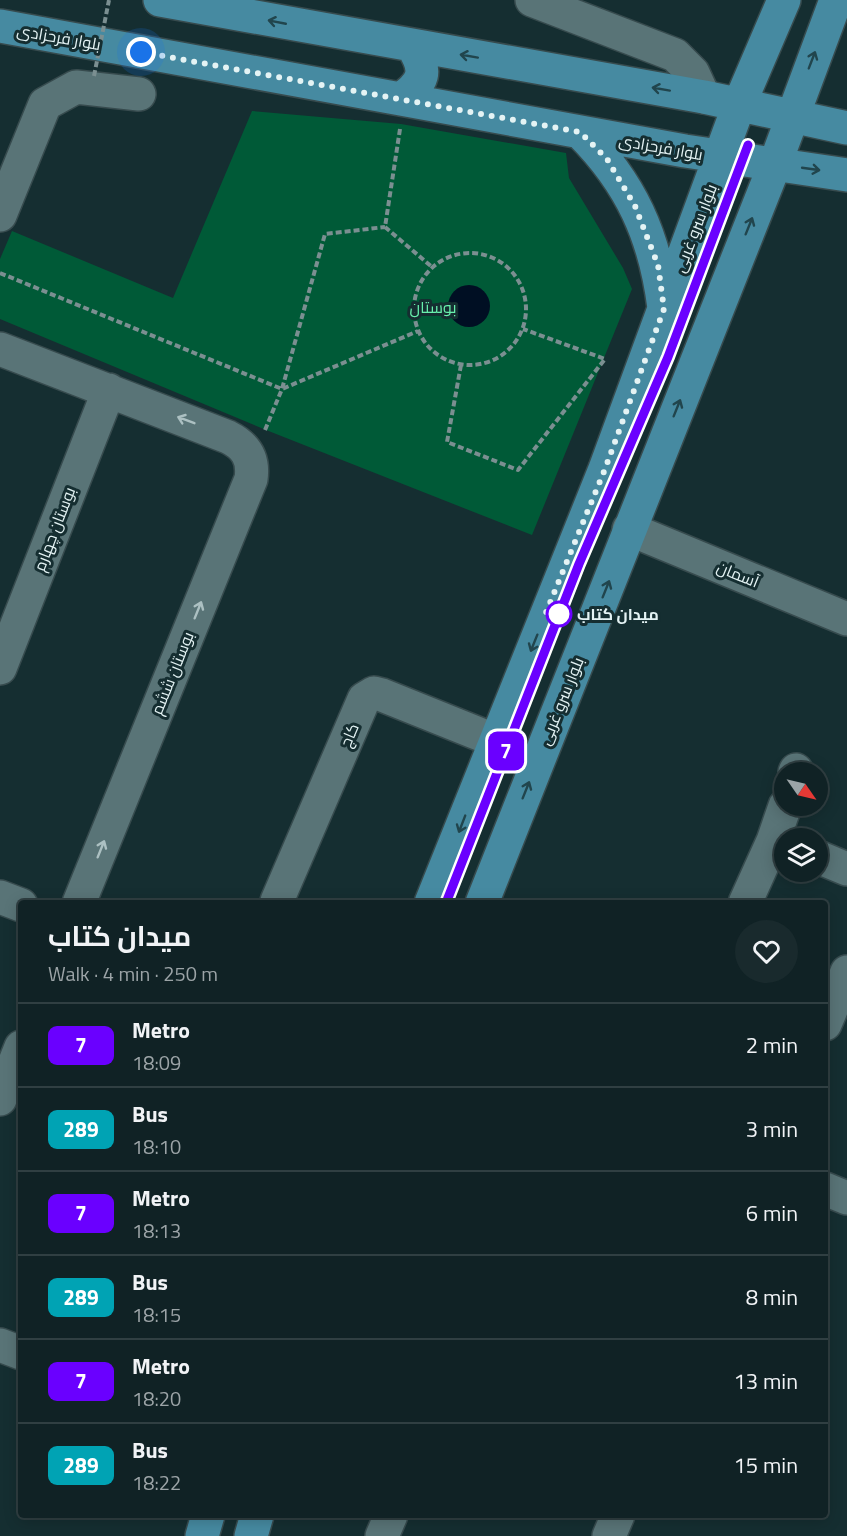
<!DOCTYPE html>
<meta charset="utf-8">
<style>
body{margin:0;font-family:"Titillium Web",Cairo,sans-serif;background:#192a2d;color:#f1f3f6;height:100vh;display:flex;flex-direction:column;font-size:22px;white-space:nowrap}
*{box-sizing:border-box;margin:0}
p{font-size:20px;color:#9ca4a7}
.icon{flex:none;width:33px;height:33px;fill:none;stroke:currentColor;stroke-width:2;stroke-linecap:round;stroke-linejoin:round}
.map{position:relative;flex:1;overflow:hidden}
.sheet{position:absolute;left:18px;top:900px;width:810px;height:618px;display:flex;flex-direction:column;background:#102225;border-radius:6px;box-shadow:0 3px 15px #0003,0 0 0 2px #303f42}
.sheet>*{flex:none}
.badge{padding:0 12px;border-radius:9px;font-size:21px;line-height:39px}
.needle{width:39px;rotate:124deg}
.tools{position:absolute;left:774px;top:762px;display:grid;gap:12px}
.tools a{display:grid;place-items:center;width:54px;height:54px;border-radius:50%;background:#102225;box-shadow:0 3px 15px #0003,0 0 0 2px #303f42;font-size:30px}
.you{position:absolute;width:30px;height:30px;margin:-15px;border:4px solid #fff;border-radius:50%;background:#1a73e8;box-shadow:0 0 0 9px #1a73e833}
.map>.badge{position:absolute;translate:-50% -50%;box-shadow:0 0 0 3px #fff}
.round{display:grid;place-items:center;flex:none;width:63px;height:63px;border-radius:32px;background:#192a2d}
.head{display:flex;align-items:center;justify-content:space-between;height:102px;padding:0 30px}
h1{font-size:28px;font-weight:700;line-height:45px}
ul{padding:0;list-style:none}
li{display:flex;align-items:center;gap:18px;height:84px;padding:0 30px;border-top:2px solid #303f42}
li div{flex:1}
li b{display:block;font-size:22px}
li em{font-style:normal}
li .badge{min-width:66px;font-weight:700;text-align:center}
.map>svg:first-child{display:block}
.green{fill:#005a37}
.water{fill:#000f23}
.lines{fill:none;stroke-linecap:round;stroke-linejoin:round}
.minor-casing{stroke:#374b4e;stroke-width:36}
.major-casing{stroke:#374b4e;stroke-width:36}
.path{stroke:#7b8f91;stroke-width:4;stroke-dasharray:6 3;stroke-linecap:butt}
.minor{stroke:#597477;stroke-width:33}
.major{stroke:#468aa1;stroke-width:33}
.path-bridge{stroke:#7b8f91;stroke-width:4;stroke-dasharray:6 3;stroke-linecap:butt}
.oneway{stroke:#21454d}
.oneway2{stroke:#acc0c2}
.line-casing{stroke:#fff;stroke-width:14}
.line{stroke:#6a00ff;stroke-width:9}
.walk{stroke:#e4f3f4;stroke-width:6;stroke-dasharray:0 10.8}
.stop-dot{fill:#fff;stroke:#6a00ff;stroke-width:3}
.labels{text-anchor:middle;stroke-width:6;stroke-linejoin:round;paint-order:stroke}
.street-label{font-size:16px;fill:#e4f3f4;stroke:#152e31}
.park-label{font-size:16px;fill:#68f0ad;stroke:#152e31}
.stop-label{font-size:16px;font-weight:bold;fill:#e4f3f4;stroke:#152e31;text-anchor:start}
</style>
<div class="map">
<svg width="847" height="1536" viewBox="0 0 847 1536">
<rect width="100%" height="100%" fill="#152e31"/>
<path class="green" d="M252 111 401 124 566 153 569 178 623 268 632 289 532 535 266 430 0 319V259L12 231 173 298Z"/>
<path class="water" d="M448 306a21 21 0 1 1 42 0a21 21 0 1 1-42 0Z"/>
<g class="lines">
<defs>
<path id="minor" d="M532 0 675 55 693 73 704 97
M0 215 45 104 76 87 139 94
M0 349 228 437C246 446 254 458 251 479L79 903
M629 529 847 619
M0 668 109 390
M795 772 796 770
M818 857 847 869
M0 897 21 905
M277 901 364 699 374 693 382 695 494 740
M745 903 773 841 785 806
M825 1024 847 972
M0 1099 21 1047
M825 1189 847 1198
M0 1345 21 1353
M382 1536 391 1515
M609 1536 618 1515"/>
<path id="major" d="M160 0 704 97 847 128
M0 26 685 151 847 175
M401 99C424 82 428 72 413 47
M580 132C631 183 655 236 664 308
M431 903 605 469 739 105 784 0
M482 903 775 164 836 0
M202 1536 208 1515
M251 1536 257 1515"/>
</defs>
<use href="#minor" class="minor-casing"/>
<use href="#major" class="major-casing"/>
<path class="path" d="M400 129 385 227 432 267
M414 309a56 56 0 1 1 112 0a56 56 0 1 1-112 0Z
M0 273 282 389 418 331
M461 365 447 442 518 470 605 359 523 329
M265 430 282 389 325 234 385 227"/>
<use href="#minor" class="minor"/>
<use href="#major" class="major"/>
<path class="path-bridge" d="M94 76 109 0"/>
</g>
<defs><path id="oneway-shaft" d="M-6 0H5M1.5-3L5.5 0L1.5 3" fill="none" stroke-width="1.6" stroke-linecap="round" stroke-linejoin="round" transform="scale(1.5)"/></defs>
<g class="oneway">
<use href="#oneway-shaft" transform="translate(277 22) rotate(-169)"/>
<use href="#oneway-shaft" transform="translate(469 56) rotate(-170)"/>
<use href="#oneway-shaft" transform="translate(812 60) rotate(-69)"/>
<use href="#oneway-shaft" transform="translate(661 89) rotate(-170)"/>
<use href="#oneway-shaft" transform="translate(811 169) rotate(8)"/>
<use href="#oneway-shaft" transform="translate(749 226) rotate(-68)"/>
<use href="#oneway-shaft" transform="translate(677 408) rotate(-68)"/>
<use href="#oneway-shaft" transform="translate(606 589) rotate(-68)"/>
<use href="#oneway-shaft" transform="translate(534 643) rotate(112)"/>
<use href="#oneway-shaft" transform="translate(526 790) rotate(-68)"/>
<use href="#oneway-shaft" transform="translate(462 824) rotate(111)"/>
</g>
<g class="oneway2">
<use href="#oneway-shaft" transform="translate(186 420) rotate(-159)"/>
<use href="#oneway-shaft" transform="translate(198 610) rotate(-68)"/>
<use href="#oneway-shaft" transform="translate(101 849) rotate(-68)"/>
</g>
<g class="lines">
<defs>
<path id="line" d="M446 903 579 564 668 357 748 145"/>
</defs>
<use href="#line" class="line-casing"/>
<use href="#line" class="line"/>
<path class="walk" d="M141 52 580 132 607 159 635 206 658 265 664 309 605 469 545 615 559 614"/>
</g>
<circle class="stop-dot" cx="559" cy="614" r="12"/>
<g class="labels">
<g class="street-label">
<text transform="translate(59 37) rotate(10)" y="6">بلوار فرحزادی</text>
<text transform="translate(661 147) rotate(10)" y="6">بلوار فرحزادی</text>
<text transform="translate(695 228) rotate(-69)" y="6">بلوار سرو غربی</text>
<text transform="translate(54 529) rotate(-69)" y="6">بوستان چهارم</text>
<text transform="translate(738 574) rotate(22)" y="6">آسمان</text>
<text transform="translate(172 673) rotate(-68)" y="6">بوستان ششم</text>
<text transform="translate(561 701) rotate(-68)" y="6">بلوار سرو غربی</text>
<text transform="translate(349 735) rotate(-67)" y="6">کاج</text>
</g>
<g class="park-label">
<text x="433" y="313">بوستان</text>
</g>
<g class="stop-label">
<text x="577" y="620">میدان کتاب</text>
</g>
</g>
</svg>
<div class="tools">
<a><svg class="needle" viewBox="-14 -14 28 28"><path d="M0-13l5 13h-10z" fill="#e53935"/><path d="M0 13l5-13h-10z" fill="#9ca4a7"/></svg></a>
<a><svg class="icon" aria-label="layers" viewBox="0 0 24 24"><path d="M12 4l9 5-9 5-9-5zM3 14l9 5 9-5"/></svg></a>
</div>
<div class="you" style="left:141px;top:52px"></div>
<b class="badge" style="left:506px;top:751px;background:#6a00ff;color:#fff">7</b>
<section class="sheet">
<div class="head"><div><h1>میدان کتاب</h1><p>Walk · 4 min · 250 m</p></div><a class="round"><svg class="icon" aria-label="heart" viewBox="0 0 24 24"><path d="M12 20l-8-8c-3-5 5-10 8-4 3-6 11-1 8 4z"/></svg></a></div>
<ul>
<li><span class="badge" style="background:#6a00ff;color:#fff">7</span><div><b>Metro</b><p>18:09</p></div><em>2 min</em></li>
<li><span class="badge" style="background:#00a3b4;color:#fff">289</span><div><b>Bus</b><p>18:10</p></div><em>3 min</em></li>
<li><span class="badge" style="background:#6a00ff;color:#fff">7</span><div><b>Metro</b><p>18:13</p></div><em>6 min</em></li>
<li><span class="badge" style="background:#00a3b4;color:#fff">289</span><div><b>Bus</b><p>18:15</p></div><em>8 min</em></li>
<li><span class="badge" style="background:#6a00ff;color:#fff">7</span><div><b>Metro</b><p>18:20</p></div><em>13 min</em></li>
<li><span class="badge" style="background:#00a3b4;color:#fff">289</span><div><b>Bus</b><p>18:22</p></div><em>15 min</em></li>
</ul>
</section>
</div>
